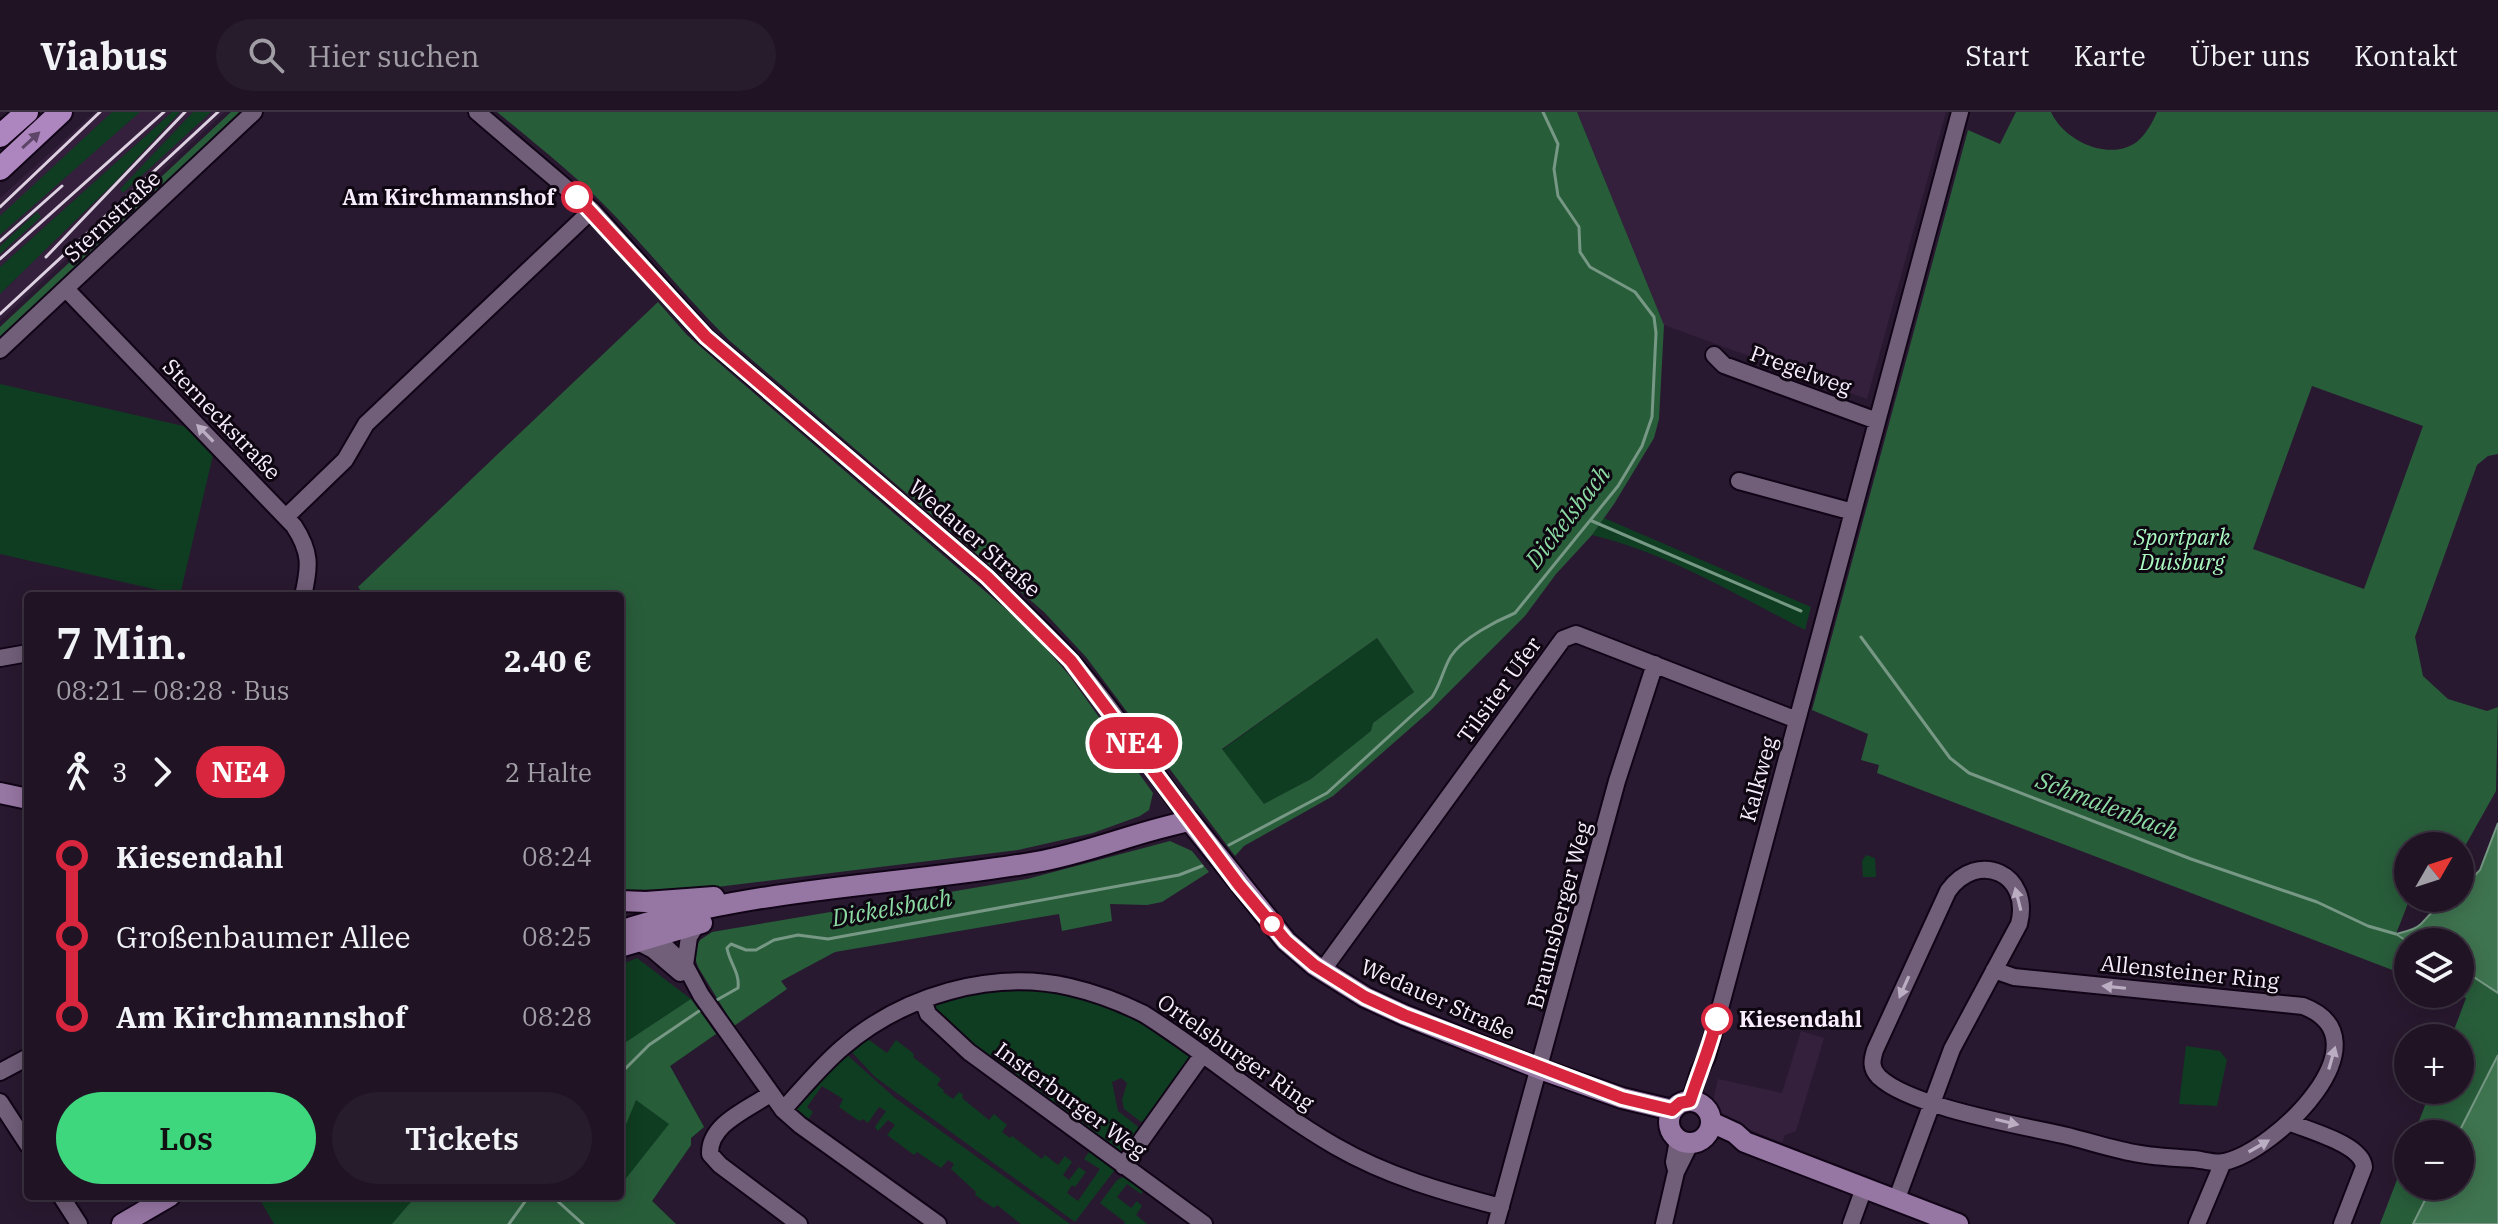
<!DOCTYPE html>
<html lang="de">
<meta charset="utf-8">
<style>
body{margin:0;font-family:"IBM Plex Serif",serif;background:#271c2c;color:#f1f3f6;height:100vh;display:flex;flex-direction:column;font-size:30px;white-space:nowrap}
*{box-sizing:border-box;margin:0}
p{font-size:26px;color:#a19ea6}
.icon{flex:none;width:44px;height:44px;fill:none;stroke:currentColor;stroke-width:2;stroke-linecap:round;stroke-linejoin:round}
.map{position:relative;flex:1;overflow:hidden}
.panel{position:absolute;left:24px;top:480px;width:600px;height:608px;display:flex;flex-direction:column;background:#1f1324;border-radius:8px;box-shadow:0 4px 20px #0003,0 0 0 2px #3c3241}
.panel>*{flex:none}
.badge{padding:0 16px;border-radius:26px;font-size:28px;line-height:52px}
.needle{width:52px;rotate:51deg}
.controls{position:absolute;left:2394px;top:720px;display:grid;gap:16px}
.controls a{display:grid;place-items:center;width:80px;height:80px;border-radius:50%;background:#1f1324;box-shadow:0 4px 20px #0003,0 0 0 2px #3c3241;font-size:40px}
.map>.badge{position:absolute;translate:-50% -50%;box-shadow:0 0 0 4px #fff}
.legs{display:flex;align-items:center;gap:12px;height:88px;padding:0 32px;font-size:26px}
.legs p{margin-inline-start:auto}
.overview{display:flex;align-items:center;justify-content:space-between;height:136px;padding:0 32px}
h1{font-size:44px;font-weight:600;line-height:60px}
.cta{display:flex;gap:16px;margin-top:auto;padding:16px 32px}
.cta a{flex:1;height:92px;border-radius:48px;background:#3ed77d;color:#111;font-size:32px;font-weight:600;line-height:92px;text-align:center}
.cta a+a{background:#271c2c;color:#f1f3f6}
ul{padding:0 32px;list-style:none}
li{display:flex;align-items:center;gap:28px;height:80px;font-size:30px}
li i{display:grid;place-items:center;width:12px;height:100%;margin:0 10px;background:currentColor}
li i::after{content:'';width:20px;height:20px;margin:-10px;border:6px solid;border-radius:50%;background:#1f1324}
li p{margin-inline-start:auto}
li:first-child i{background:linear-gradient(#0000 50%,currentColor 0)}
li:last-child i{background:linear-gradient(currentColor 50%,#0000 0)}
header{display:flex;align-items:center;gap:48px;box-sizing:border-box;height:112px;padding:0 40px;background:#1f1324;border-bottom:2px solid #3c3241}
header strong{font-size:38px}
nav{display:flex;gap:44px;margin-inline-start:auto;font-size:28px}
.search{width:560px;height:72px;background:#271c2c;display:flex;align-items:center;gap:20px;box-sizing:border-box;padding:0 28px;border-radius:44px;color:#a19ea6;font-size:30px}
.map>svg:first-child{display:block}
.built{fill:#341f3c}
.green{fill:#0f3d21}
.forest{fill:#285d3a;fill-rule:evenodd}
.water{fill:#3f7450;stroke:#769884;stroke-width:2}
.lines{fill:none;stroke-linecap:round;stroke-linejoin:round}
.stream{stroke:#769884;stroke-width:3}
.minor-casing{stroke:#110417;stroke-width:20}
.major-casing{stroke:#110417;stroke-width:24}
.highway-casing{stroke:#110417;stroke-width:26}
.minor{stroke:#715e79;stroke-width:16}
.major{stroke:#9676a3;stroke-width:20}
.highway{stroke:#ae86bf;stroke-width:22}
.rail{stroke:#ddd1e2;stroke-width:3}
.oneway{fill:#5e4668}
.oneway2{fill:#bbadc2}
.line-1-casing{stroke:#fff;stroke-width:18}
.line-1{stroke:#d7263d;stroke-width:12}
.stop-1-dot{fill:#fff;stroke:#d7263d;stroke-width:4}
.labels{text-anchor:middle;stroke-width:6;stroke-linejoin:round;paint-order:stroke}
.stop-label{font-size:22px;font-weight:bold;fill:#f8edfd;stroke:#0e0711;text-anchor:end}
.street-label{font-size:22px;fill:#f8edfd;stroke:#0e0711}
.park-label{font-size:22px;font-style:italic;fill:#aafac1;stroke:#0e0711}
.water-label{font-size:24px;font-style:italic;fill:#8bdaa2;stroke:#0e0711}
</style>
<header>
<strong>Viabus</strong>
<div class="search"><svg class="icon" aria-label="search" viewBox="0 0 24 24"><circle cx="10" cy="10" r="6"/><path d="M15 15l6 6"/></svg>Hier suchen</div>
<nav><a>Start</a><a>Karte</a><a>Über uns</a><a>Kontakt</a></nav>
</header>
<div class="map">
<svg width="2498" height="1112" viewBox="0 0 2498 1112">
<rect width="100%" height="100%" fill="#291930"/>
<path class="built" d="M95 0H172L0 155V142L36 101 0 134V86Z
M180 0H193L121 76 123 80 211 0H225L0 209V182L114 71Z
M1577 0H1946L1867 287 1664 213Z
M1801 919 1824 926 1796 1019 1785 1023 1782 1031 1717 1004 1712 995 1718 967 1782 981Z"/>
<path class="green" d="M112 0H140L0 123V104Z
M172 0H180L114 71 0 182V155Z
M193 0H211L123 81 120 77Z
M37 100 41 105 0 142V134Z
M0 272 192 316 214 339 180 483 0 442Z
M1604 406 1811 495 1805 518C1737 483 1667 441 1592 423Z
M1377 526 1414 580 1373 611 1372 619 1311 667 1264 693 1222 638Z
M1866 743 1875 746 1876 765H1863L1862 749Z
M637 846 691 887 716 922 670 954 704 1015 691 1026V1033L652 1089 676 1112H274L258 1084H620V853Z
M996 877C1059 878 1103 886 1157 919 1170 927 1183 933 1191 946L1144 1012 1124 997 1122 988 1127 971 1121 966 1112 970 1118 999 1141 1017 1126 1042H1118L999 955 939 903 934 893 938 889Z
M865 925 887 941 896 928 914 942 913 945 941 967 937 973 944 978 943 980 953 987 959 980 963 983 962 986 989 1008 994 1002 1007 1013 1002 1020 1010 1026 1012 1024 1042 1047 1045 1043 1058 1053 1065 1044 1072 1050 1063 1063 1069 1068 1079 1055 1086 1060 1075 1075 1072 1073 1067 1081 1078 1089 1100 1057 1084 1047 1092 1036 1117 1055 1075 1110 875 965 849 937Z
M2186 934 2220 939 2227 948 2217 994 2179 992Z
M845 941 895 986 1070 1112H1021L997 1093 994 1096 975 1083 976 1080 951 1057 954 1052 948 1048 941 1056 917 1040 914 1043 887 1023 895 1013 888 1008 878 1019 875 1015 886 999 879 995 868 1011 863 1007 859 1009 839 995 843 987 822 974 807 995 813 1000 808 1008 794 997 795 992Z
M1125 1064 1145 1077 1141 1082 1127 1072 1117 1085 1131 1096 1137 1089 1142 1094 1136 1103 1147 1112H1124L1125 1110 1100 1091 1117 1068Z"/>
<path class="forest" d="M231 0H246L0 231V215Z
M497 0H1577L1664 213 1659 307 1654 326 1614 392 1592 423 1556 462 1525 504 1430 599 1333 684 1244 734 1235 744 1086 545 1044 500 730 229C690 190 656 147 617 106 580 67 538 34 497 0ZM1377 526 1414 580 1373 611 1371 619 1311 667 1264 692 1222 637Z
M2016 0H2051C2064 30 2114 52 2140 27 2148 19 2153 9 2157 0H2498V342L2488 344 2477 353 2415 525 2423 564 2448 587 2487 599 2498 595 2496 679 2460 743V734H2408L2410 786 2396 822 2408 830V864L1877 661 1879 653 1861 648 1868 622 1812 598 1968 18 2000 32ZM2312 274 2423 314 2364 477 2253 437Z
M658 190 687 223 734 264 1028 516 1069 563 1153 681 1149 698 1140 704 1093 721 1018 738 700 777 620 778V484H365L358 475Z
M1170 729 1192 739 1209 760 1162 790 1147 793 1110 792 1112 809 1062 819 1059 802 835 840 781 869 787 877 734 914 698 855 693 840 700 828 712 820 1027 767Z
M2460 856 2498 881V943L2458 1022H2414L2431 978H2460V926H2451L2466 886 2456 882H2460Z
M691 887 716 922 670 954 704 1015 691 1026V1033L652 1089 676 1112H392L416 1084H620V1074L669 1012 636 988 620 1027V934Z
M2408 1039V1074H2432L2413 1112H2380Z"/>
<path class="water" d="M2498 711V881L2460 856V830H2408L2396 822C2404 820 2415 818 2421 812 2433 800 2441 786 2460 786V779L2480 758Z
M2498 943V1112H2413L2432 1074H2460L2458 1022Z"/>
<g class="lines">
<path class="stream" d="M1592 409 1801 499
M1861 525 1950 646 1969 661 2191 747 2317 790 2368 814 2396 822
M1229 733 1327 681 1432 585C1441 572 1443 557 1451 544 1463 526 1496 509 1515 501L1618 374 1642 334 1652 305 1656 221 1654 205 1635 180 1590 155 1580 140 1579 115 1558 84 1554 57 1558 32 1543 0
M715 889 738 876C740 860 729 850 727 836L731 832 746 838H756L774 828 798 823 828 827 1179 763 1202 754
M620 962 649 933 705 895
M552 1084 583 1112
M509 1112 529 1084"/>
<defs>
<path id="minor" d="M477 0 592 98 706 225 987 465C1015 492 1043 518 1070 547 1114 597 1151 655 1190 709
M66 177 294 414C311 440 310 454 303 484
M0 238 254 0
M1714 243 1724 253 1877 309
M1739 369 1853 400
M286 405 345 348 366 312 592 98
M0 546 28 541
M648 818 685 853 701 883 783 998 800 1013 938 1112
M636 829 653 838 680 861
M685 853 689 825 697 812
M1322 859 1563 527 1576 522 1797 608
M923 888 928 902 969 940 1204 1112
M0 960 28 945
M770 982C747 998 709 1012 710 1042L720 1053 799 1112
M1690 989 1699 960 1707 945 1960 0
M0 990 28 1033
M783 998C802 977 821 954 842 936 902 884 991 857 1070 875 1096 881 1120 890 1144 902 1209 943 1268 995 1335 1034 1387 1064 1443 1080 1501 1095
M2289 1010C2309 1019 2362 1032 2364 1055L2342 1112
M1123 1054 1203 942
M1676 1058 1674 1050 1678 1028
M61 1084 79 1112
M1896 1089 1952 937 2019 812C2032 762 1978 737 1948 779L1875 938C1872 948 1870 956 1879 965 1911 995 2019 1013 2063 1023 2089 1029 2114 1038 2140 1042 2158 1045 2176 1046 2194 1047 2203 1048 2216 1052 2224 1050 2276 1039 2390 927 2303 894L2014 865 1994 858
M1496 1112 1617 669 1655 552
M1664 1112 1676 1060 1690 1032
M1851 1112 1864 1076
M2197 1112 2223 1050"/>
<path id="major" d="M0 681 28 687
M620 789 646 790 714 785
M620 819C754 775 898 774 1036 750 1089 741 1138 719 1190 709L1286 829 1314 853 1365 885 1404 903 1540 957 1622 986 1672 998
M620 835 702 811
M1669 1010a21 21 0 1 1 42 0a21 21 0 1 1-42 0Z
M1711 1010 1735 1021 1745 1030 1958 1112
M122 1112 170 1084"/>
<path id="highway" d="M0 24 27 0
M0 57 61 0"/>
</defs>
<use href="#minor" class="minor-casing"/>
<use href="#major" class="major-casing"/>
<use href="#highway" class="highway-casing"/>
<use href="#minor" class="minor"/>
<use href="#major" class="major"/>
<use href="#highway" class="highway"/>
<path class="rail" d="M0 95 100 0
M0 129 62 74
M46 145 185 0
M0 147 164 0
M0 202 218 0"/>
</g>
<defs><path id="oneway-solid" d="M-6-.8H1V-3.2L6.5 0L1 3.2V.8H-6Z" transform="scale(2)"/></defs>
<use class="oneway" href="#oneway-solid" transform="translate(31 28) rotate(-43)"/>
<g class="oneway2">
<use href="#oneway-solid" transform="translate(205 321) rotate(-134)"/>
<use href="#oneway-solid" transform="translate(2018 787) rotate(-104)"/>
<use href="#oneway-solid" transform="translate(1904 875) rotate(114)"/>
<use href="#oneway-solid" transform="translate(2114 875) rotate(-174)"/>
<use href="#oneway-solid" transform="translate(2332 946) rotate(-74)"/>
<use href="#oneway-solid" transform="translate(2007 1010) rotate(13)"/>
<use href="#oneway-solid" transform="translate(2259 1034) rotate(-30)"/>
</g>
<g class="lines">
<defs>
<path id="line-1" d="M577 85 706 225 987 465 1071 549 1239 773 1286 829 1314 853 1365 885 1404 903 1622 986 1672 998 1680 991 1690 989C1699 961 1710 936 1717 907"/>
</defs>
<use href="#line-1" class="line-1-casing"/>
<use href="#line-1" class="line-1"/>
</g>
<g class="stop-1-dot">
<circle cx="577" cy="85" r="14"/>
<circle cx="1272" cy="812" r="10"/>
<circle cx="1717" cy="907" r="14"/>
</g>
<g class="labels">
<g class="stop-label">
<text x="555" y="93">Am Kirchmannshof</text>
<text x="1739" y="915" text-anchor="start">Kiesendahl</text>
</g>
<g class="street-label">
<text transform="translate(112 104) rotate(-43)" y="8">Sternstraße</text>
<text transform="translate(1801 258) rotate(20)" y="8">Pregelweg</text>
<text transform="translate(222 307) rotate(46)" y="8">Sterneckstraße</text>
<text transform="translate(975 426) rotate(41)" y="8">Wedauer Straße</text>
<text transform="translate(1499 578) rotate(-54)" y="8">Tilsiter Ufer</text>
<text transform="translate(1758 667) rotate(-75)" y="8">Kalkweg</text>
<text transform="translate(1559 803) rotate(-75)" y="8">Braunsberger Weg</text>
<text transform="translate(2190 860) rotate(6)" y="8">Allensteiner Ring</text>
<text transform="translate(1438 887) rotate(24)" y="8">Wedauer Straße</text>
<text transform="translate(1236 940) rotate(35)" y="8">Ortelsburger Ring</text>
<text transform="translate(1071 988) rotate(36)" y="8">Insterburger Weg</text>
</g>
<g class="park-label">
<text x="2182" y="433">Sportpark<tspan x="2182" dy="25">Duisburg</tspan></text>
</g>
<g class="water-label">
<text transform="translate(1568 405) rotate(-52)" y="8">Dickelsbach</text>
<text transform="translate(2107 694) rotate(21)" y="8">Schmalenbach</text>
<text transform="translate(892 796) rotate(-10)" y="8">Dickelsbach</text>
</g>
</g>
</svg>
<div class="controls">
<a><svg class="needle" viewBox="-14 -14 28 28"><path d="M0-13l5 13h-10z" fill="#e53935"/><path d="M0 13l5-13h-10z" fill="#a19ea6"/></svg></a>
<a><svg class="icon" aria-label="layers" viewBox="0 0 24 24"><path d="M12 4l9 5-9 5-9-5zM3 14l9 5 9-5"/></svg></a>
<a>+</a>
<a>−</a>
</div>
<b class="badge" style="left:1134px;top:631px;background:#d7263d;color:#fff">NE4</b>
<section class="panel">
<div class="overview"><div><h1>7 Min.</h1><p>08:21 – 08:28 · Bus</p></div><b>2.40 €</b></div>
<div class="legs"><svg class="icon" aria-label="walk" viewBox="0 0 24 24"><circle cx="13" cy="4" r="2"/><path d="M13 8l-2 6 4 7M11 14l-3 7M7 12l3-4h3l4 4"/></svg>3<svg class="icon" aria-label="forward" viewBox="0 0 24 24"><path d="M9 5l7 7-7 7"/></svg><b class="badge" style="background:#d7263d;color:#fff">NE4</b><p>2 Halte</p></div>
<ul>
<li><i style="color:#d7263d"></i><b>Kiesendahl</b><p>08:24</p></li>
<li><i style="color:#d7263d"></i><span>Großenbaumer Allee</span><p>08:25</p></li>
<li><i style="color:#d7263d"></i><b>Am Kirchmannshof</b><p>08:28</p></li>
</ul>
<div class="cta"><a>Los</a><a>Tickets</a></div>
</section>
</div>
